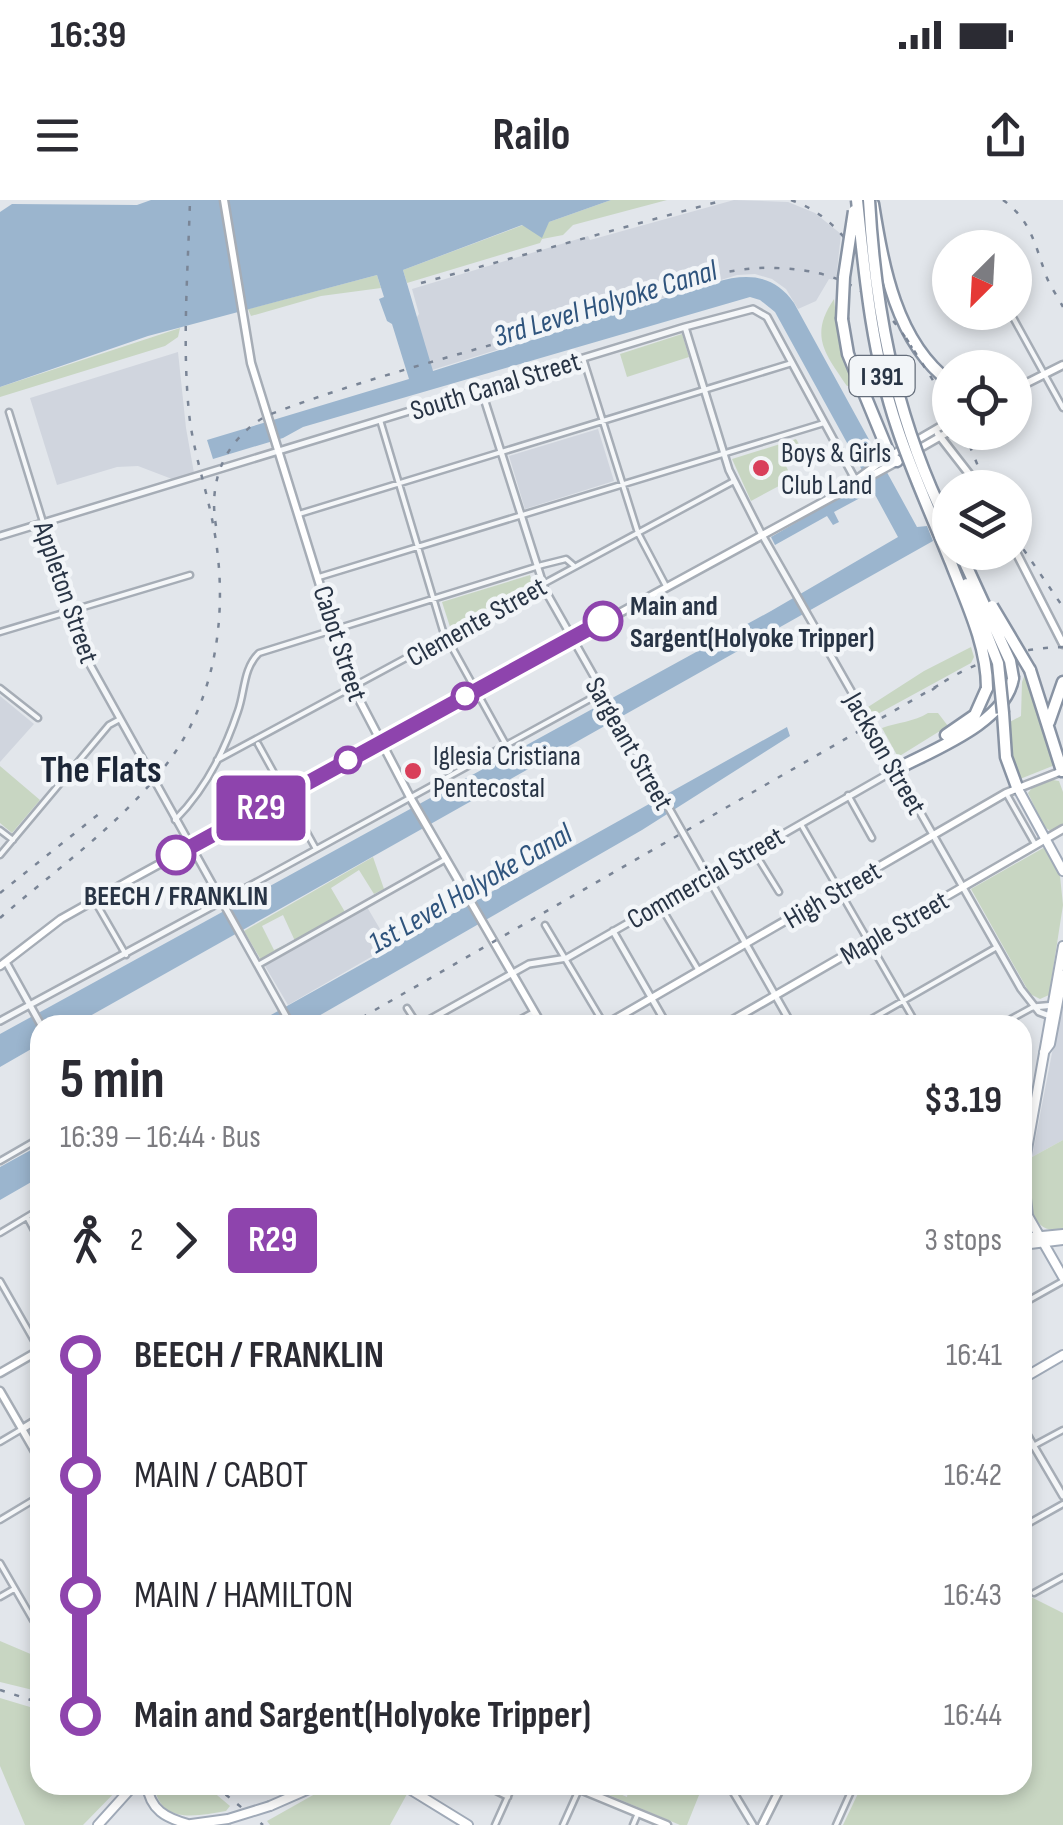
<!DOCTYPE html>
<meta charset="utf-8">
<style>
body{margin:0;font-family:"Sofia Sans Condensed",sans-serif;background:#f2f2f3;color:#2b2b33;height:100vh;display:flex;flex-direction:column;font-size:38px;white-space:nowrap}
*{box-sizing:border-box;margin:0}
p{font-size:32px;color:#7c7c81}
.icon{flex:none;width:55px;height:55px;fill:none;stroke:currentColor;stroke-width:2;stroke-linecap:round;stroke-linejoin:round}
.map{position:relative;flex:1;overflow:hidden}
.details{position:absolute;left:30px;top:815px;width:1002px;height:780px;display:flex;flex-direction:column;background:#fff;border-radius:30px;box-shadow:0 5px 15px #0003}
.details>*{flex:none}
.badge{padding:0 20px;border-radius:8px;font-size:35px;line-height:65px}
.needle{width:65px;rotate:204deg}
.tools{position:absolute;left:932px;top:30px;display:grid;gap:20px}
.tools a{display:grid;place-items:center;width:100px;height:100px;border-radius:50%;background:#fff;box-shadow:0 5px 15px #0003;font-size:50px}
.map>.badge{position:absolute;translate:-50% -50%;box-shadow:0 0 0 5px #fff}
.legs{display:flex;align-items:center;gap:15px;height:110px;padding:0 30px;font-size:32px}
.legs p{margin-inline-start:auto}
.overview{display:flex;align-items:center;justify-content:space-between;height:170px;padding:0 30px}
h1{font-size:55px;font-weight:700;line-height:75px}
ul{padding:0 30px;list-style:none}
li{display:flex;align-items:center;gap:35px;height:120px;font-size:38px}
li i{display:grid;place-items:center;width:15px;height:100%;margin:0 12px;background:currentColor}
li i::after{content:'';width:25px;height:25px;margin:-12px;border:8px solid;border-radius:50%;background:#fff}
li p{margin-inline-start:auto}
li:first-child i{background:linear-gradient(#0000 50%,currentColor 0)}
li:last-child i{background:linear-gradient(currentColor 50%,#0000 0)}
.status{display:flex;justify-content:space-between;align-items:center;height:70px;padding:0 50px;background:#fff;direction:ltr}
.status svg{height:28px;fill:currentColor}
header{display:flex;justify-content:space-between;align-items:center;height:130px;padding:0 30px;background:#fff;font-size:45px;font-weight:700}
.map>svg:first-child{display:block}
.built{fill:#d0d5de}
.green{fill:#c8d6c2}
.water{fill:#9bb5ce}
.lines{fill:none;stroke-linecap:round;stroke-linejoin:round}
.minor-casing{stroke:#a6adb6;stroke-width:9}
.tertiary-casing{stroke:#a6adb6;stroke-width:10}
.secondary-casing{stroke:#a6adb6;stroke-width:11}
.primary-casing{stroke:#a0aab8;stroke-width:12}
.motorway-casing{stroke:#8893a3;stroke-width:15}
.minor{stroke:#f5f7f9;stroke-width:4}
.tertiary{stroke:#f5f7f9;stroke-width:5}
.secondary{stroke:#fff;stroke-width:6}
.primary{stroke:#fff;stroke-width:8}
.motorway{stroke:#fff;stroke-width:10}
.rail{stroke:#7a8596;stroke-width:2.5;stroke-dasharray:5 10;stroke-linecap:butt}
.primary-bridge-casing{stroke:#a0aab8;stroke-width:12;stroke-linecap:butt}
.motorway-bridge-casing{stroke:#8893a3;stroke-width:15;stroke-linecap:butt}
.primary-bridge{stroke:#fff;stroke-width:8}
.motorway-bridge{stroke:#fff;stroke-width:10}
.line-1-casing{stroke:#fff;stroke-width:22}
.line-1{stroke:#8e44ad;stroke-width:15}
.poi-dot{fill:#d93f5a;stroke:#f2f5f8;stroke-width:4}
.stop-1-dot{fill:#fff;stroke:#8e44ad;stroke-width:5}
.labels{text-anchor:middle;stroke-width:9;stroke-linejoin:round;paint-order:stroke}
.shield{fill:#f2f5f8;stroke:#656e7b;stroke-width:2.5}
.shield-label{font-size:25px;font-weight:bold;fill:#283445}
.street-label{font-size:28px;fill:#283445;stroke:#f2f5f8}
.poi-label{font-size:28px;fill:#283445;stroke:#f2f5f8;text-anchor:start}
.stop-label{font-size:28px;font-weight:bold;fill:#283445;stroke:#f2f5f8;text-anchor:start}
.water-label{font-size:30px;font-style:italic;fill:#2f547d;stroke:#f2f5f8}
.district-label{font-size:38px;font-weight:bold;fill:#1b2536;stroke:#f2f5f8}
</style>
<div class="status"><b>16:39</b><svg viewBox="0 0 49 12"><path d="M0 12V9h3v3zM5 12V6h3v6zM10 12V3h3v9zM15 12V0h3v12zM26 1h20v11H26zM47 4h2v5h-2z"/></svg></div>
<header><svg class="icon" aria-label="menu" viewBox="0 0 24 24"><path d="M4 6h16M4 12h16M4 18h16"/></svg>Railo<svg class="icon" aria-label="share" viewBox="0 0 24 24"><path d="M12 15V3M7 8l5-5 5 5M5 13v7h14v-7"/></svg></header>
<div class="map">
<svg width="1063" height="1625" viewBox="0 0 1063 1625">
<rect width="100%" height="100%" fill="#e2e6eb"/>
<path class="built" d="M734 0 788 2 815 13 841 34 836 80 829 79 816 101 798 109 786 89 772 79 755 74 737 75 432 170 415 120 419 114 412 89 588 36 590 40Z
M178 152 186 228 194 273 172 279 138 266 117 267 57 285 30 198Z
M598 229 614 281 525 309 509 256Z
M0 496 34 524 0 562Z
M367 707 390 746 288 805 265 766Z
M1063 800V940L1032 957 1062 801Z"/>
<path class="green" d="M611 0H667L573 25 563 35 542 39 540 43 407 83 403 70 523 25 549 22Z
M377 75 381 88 321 96 251 116 248 109Z
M834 99 839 141 854 185 847 186C825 153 809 136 834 99Z
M180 128 178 137 165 146 0 197V187Z
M682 134 689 157 627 177 620 154Z
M796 239 799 244 781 255 792 279 751 301 732 259Z
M530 375 533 385 451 430 442 402Z
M971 447 974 457 971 463 874 516 868 507 924 471Z
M1026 472 1055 565 1020 579 1007 547 1006 524 1021 516 1022 482Z
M928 513H938L948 526 898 557 882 528C898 522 914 522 928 513Z
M0 566 40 600 12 633 0 623Z
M1053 580 1059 581 1063 592V624L1051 631 1044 627 1028 593 1032 588Z
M1045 647 1060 676 1063 705 1049 795 1040 799 1030 794 971 689Z
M373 657 384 689 374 694 359 670 331 688 345 712 295 741 283 715 262 726 274 750 289 743 261 760 244 731Z
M1063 940V1030C1022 1035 1027 984 1032 957Z
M1023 1393 1063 1413V1625H843L862 1585H1022Z
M0 1441 40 1458 37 1491 0 1482Z
M0 1498 40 1510V1585H122L83 1625H25L0 1566Z
M154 1585H205L230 1606 226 1611C197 1616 160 1625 154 1585Z
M331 1585H393L407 1594 390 1625H270L267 1621Z
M585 1585H599L627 1597 629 1585H660L676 1593 677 1585H703L687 1625H680Z"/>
<path class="water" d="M151 0H611L549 22 542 38 522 25 403 70 433 171 716 82C747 73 774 74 794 103L917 327 927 326 933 341 74 825H40V844L0 867V834L771 411 898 337 873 291 834 312 839 322 833 325 827 316 775 345 771 337 868 281 775 112 760 100 750 97 303 227 283 238 213 259 207 240 409 179 392 124 387 121 379 99 384 97 377 75 148 136 0 187V12L12 4 137 5Z
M787 527 790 536 642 630 303 825H253Z
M40 945V977L0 1000V967Z"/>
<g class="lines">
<defs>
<path id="minor" d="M1010 112 1063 208
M583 158 638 333 666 386
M9 212 43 322
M380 220 443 431 505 543
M299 314 792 163
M319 377 824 223
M0 432 190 375
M0 488 38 518
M258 544 316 649
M217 560 734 281
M1006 593 1035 644
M848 595 872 638
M175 620C204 591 225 550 238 511 245 492 243 468 259 453L542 365 566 359 573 365
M802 626 917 825
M0 630 13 640
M753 650 779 692
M0 655 109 525 120 519
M220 702 601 493
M96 703 126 755
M661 707 699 771
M545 725 604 824
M258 765 446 659
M407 808 418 825
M510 825 532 813
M861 825 997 747
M1000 825 1033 807
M0 961 40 938
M27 1017 40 1041
M0 1033 40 1009
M0 1081 40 1151
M1022 1104 1063 1081
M0 1242 22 1229
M1022 1252 1063 1230
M0 1320 40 1296
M1022 1327 1063 1304
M0 1363 33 1420 40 1425
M1034 1393 1063 1377
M0 1397 14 1389
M484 1585 508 1597
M495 1625 513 1585
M563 1625 581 1585
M633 1625 638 1613
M836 1625 854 1585"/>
<path id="tertiary" d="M685 127 729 270 761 333 1021 789 1039 812 1050 816
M481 189 545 390 792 825
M44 323 89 463 291 825
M0 336 685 127 753 109 767 117 856 281
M613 731 667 825
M6 762 41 825
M1033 807 1055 805
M0 821 220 702
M420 825 529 764 567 758 895 570
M1022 1226 1063 1296
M729 1585 753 1625"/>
<path id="secondary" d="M224 0 251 163 350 482 410 597 542 825
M1015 189 1063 165
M938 234 980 288
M915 251 950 231
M856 280 883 260 950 221
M1015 350 1063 444
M0 766 61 719 132 679 900 260
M605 825 1006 593 1062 571
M724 825 1063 629
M0 1173 40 1150
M0 1191 40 1260
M22 1229 40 1218
M570 1585 667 1625
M762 1625 782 1585"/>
<path id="primary" d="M1017 587 1063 671
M1063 746 1023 972 1028 1016 1063 1077
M1044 852 1050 844 1063 775
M1022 1038 1063 1034
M1022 1045 1063 1040
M1022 1179 1063 1155
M147 1585C150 1610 166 1618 188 1624
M403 1585 468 1625
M270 1606 318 1585
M98 1625 134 1585
M184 1625 228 1619"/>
<path id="motorway" d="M873 4C883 66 896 142 950 182
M842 119 848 154 890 256 897 261
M939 306 950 332
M1030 470 1062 571
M1003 513 1006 557 1017 587
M1049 522 1063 482
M946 535 975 515 987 488
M895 570C932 550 1006 523 1013 478"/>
</defs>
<use href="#minor" class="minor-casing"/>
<use href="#tertiary" class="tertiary-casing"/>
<use href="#secondary" class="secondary-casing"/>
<use href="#primary" class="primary-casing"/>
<use href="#motorway" class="motorway-casing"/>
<use href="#minor" class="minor"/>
<use href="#tertiary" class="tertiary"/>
<use href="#secondary" class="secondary"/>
<use href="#primary" class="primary"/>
<use href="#motorway" class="motorway"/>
<path class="rail" d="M791 0C839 17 859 56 883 99
M1003 0C1032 21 1035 46 1047 78 1051 88 1058 97 1063 107
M421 83 724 0
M906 138 950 207
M964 232 987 288
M216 326C208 280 225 240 266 216 369 176 480 150 585 117 644 98 714 65 776 68 841 70 879 93 912 148
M1015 337 1063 407
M932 490C970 462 1016 448 1063 447
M0 693 105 609
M0 718C60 666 131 617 176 551 220 485 228 400 213 324 206 287 193 251 189 213 182 143 188 70 190 0
M349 825 944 482
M0 1490 40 1503
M214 1585 263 1625"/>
<defs>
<path id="primary-bridge" d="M228 1619 270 1606"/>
<path id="motorway-bridge" d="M857 0C865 77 872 153 897 227 912 273 933 318 951 363 966 402 987 445 987 488
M869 0C875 108 894 208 939 306
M842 119 844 77 854 11
M960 352 1010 461 1013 478
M967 384 998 463 1003 513
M992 406 1030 470"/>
</defs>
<use href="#primary-bridge" class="primary-bridge-casing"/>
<use href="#motorway-bridge" class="motorway-bridge-casing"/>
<use href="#primary-bridge" class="primary-bridge"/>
<use href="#motorway-bridge" class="motorway-bridge"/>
</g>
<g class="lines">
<defs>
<path id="line-1" d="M176 655 603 421"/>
</defs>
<use href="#line-1" class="line-1-casing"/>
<use href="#line-1" class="line-1"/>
</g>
<g class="poi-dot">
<circle cx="761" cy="268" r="10"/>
<circle cx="413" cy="571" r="10"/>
</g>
<g class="stop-1-dot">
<circle cx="603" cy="421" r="18"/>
<circle cx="465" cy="496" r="12"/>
<circle cx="348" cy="560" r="12"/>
<circle cx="176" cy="655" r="18"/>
</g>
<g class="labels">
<rect class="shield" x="849.5" y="156" width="65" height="40" rx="8"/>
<g class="shield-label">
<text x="882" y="185">I 391</text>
</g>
<g class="street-label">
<text transform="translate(495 185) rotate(-17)" y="10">South Canal Street</text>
<text transform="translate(67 392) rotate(71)" y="10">Appleton Street</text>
<text transform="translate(476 421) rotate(-29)" y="10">Clemente Street</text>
<text transform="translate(341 443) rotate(72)" y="10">Cabot Street</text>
<text transform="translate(630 543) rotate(60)" y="10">Sargeant Street</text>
<text transform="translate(886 553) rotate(60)" y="10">Jackson Street</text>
<text transform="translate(705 677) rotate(-30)" y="10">Commercial Street</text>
<text transform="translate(832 694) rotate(-30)" y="10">High Street</text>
<text transform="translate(894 727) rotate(-30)" y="10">Maple Street</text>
</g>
<g class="poi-label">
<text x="781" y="262">Boys &amp; Girls<tspan x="781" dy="32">Club Land</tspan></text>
<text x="433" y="565">Iglesia Cristiana<tspan x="433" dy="32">Pentecostal</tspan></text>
</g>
<g class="stop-label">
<text x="630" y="415">Main and<tspan x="630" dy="32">Sargent(Holyoke Tripper)</tspan></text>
<text x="176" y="705" text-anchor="middle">BEECH / FRANKLIN</text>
</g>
<g class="water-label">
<text transform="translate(605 103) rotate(-17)" y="10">3rd Level Holyoke Canal</text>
<text transform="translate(470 688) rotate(-30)" y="10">1st Level Holyoke Canal</text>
</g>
<g class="district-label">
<text x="101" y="582">The Flats</text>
</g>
</g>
</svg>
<div class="tools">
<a><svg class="needle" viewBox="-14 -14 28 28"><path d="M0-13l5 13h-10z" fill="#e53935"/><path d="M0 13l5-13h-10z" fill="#7c7c81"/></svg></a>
<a><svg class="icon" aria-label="locate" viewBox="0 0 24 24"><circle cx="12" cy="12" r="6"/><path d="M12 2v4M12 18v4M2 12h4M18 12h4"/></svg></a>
<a><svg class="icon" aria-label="layers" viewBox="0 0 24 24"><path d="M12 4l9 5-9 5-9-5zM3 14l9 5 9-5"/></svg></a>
</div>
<b class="badge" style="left:261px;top:608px;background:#8e44ad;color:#fff">R29</b>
<section class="details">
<div class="overview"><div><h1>5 min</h1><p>16:39 – 16:44 · Bus</p></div><b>$3.19</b></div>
<div class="legs"><svg class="icon" aria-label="walk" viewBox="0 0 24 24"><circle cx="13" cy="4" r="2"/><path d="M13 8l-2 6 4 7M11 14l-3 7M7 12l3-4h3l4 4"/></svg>2<svg class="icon" aria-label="forward" viewBox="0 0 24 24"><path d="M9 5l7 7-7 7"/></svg><b class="badge" style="background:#8e44ad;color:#fff">R29</b><p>3 stops</p></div>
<ul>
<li><i style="color:#8e44ad"></i><b>BEECH / FRANKLIN</b><p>16:41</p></li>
<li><i style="color:#8e44ad"></i><span>MAIN / CABOT</span><p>16:42</p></li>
<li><i style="color:#8e44ad"></i><span>MAIN / HAMILTON</span><p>16:43</p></li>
<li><i style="color:#8e44ad"></i><b>Main and Sargent(Holyoke Tripper)</b><p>16:44</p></li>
</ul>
</section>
</div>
